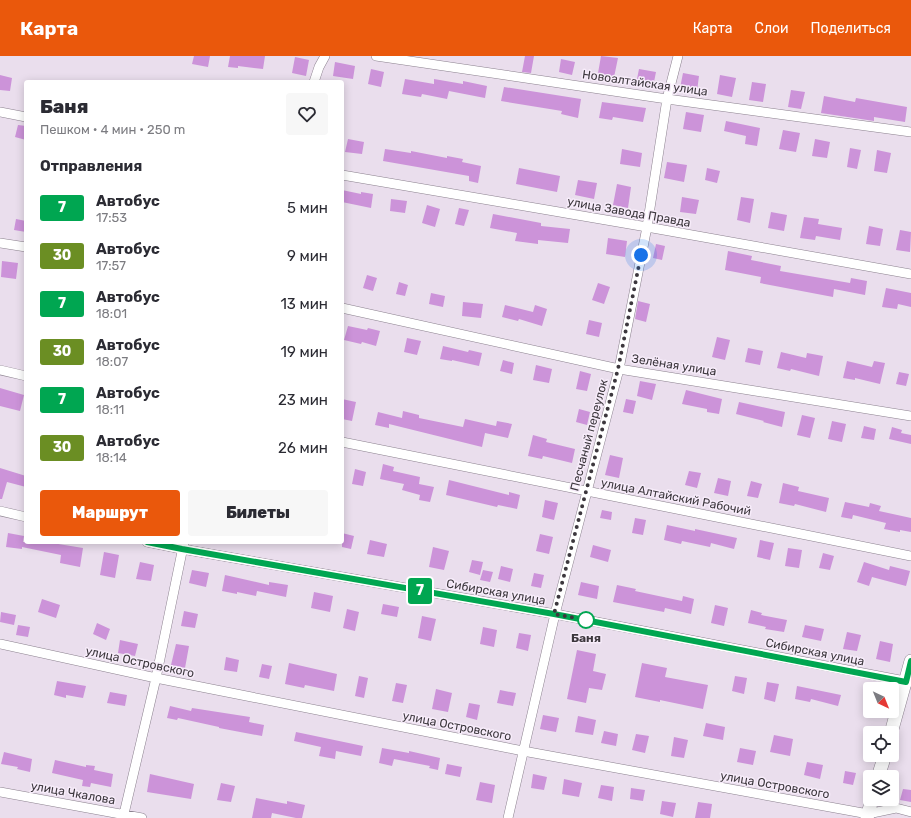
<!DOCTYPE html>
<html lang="ru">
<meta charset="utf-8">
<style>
body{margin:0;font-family:Rubik,sans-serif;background:#f7f7f7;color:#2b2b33;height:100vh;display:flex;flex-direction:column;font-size:15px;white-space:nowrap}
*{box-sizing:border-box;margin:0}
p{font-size:13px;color:#7c7c81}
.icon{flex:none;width:22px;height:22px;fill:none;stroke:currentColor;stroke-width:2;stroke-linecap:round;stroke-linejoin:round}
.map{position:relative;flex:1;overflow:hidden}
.panel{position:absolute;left:24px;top:24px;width:320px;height:464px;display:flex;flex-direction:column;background:#fff;border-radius:4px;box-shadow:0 2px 10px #0003}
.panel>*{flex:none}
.badge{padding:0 8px;border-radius:3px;font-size:14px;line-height:26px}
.needle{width:26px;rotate:137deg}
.fabs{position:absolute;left:863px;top:626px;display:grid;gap:8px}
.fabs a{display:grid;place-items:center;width:36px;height:36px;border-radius:4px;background:#fff;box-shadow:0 2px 10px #0003;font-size:20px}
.you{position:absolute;width:20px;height:20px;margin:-10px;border:3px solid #fff;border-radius:50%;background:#1a73e8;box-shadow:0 0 0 6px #1a73e833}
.map>.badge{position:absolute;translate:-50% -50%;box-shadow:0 0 0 2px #fff}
h2{padding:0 16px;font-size:15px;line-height:36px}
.round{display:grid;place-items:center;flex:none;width:42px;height:42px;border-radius:4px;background:#f7f7f7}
.headline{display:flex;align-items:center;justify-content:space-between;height:68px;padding:0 16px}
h1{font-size:19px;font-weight:800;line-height:30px}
.action{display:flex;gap:8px;margin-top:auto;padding:8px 16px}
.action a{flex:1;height:46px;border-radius:4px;background:#ea580c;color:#fff;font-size:16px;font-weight:800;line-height:46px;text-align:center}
.action a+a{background:#f7f7f7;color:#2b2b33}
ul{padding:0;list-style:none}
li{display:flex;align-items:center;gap:12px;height:48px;padding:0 16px}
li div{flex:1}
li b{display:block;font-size:15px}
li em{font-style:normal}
li .badge{min-width:44px;font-weight:700;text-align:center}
header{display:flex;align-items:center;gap:24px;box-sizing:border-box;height:56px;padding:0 20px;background:#ea580c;color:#fff}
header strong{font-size:19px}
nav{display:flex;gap:22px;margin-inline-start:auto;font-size:14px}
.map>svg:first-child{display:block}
.building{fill:#cc93d9}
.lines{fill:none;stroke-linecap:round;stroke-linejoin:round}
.street-casing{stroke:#8b818e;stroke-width:10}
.secondary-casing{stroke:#8b818e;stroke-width:14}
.street{stroke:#fff;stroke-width:9}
.secondary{stroke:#fff;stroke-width:13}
.line-casing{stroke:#fff;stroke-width:9}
.line{stroke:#00a651;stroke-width:6}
.walk{stroke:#3c373d;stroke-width:4;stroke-dasharray:0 7.2}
.stop-dot{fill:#fff;stroke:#00a651;stroke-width:2}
.labels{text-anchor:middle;stroke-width:3;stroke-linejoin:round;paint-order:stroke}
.street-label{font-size:12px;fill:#3c373d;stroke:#f7ecfa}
.stop-label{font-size:12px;font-weight:bold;fill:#3c373d;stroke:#f7ecfa}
</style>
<header>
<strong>Карта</strong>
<nav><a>Карта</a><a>Слои</a><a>Поделиться</a></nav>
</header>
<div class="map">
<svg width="911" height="762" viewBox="0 0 911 762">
<rect width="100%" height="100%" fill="#eadeed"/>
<path class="building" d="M194 0H210L208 11 192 8Z
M230 0H265L263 13 238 10V12L228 11Z
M525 0H534L531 17 522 16Z
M601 0 618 2 613 26 597 23Z
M295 1 309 4 306 20 292 17Z
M561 3 575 6 572 19 559 16Z
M335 6 355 10 353 23 333 20Z
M371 13 384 16 381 31 368 28Z
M639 13 656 16 653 31 636 28Z
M683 17 699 20 697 35 680 32Z
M0 19 12 22 10 35 0 34Z
M720 19 736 22 732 41 717 38Z
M405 23 434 28V23L463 28V25L487 30 485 42 449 35 447 43 422 38 421 41 402 38Z
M752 26 766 28 763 46 749 44Z
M504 31 581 43 578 62 561 58 562 55 501 45Z
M791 34 805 36 801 53 788 51Z
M824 40 855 46 856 42 907 51 905 66 874 61V65L821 57Z
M602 46 646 52 643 66 613 61 612 64 599 62Z
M686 56 704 59 701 76 683 73Z
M726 65 760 72 757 90 745 88 746 80 724 75Z
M18 69 26 70V84L15 81Z
M783 74 800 77 796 96 779 93Z
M348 83 364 86 362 98 345 96Z
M815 83 830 86 827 102 812 100Z
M850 92 861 94 857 113 847 111Z
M385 93 411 97V95L447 102V100L463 103 462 106 481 110 478 127 469 125V120L383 105Z
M622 93 642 97 640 111 620 108Z
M877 94 891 97 887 117 874 115Z
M667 106 687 109 684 126 664 122Z
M519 112 560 120 557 136 516 128Z
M707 112 720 115 717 127 705 124Z
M578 124 597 127 594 143 575 139Z
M617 128 631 131 628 152 613 149Z
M342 134 361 138V136L373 138 371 152 342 146Z
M682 141 699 144 696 158 680 156Z
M741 141 754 143 750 167 737 164Z
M391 143 407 145 405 157 390 155Z
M427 149 440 153 435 171 422 167Z
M459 152 469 154 464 170 455 168Z
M771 156 787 159 784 175 768 172Z
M493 158 541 167V170L570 173 568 187 538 184V188L515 185 517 177 490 172Z
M804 161 819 163 818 168 842 172 840 184 816 180 815 184 800 182Z
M16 163 26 165V176L14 174Z
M869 170 883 173 880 190 866 188Z
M900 174 911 176 910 196 896 194Z
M608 182 627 185 625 201 606 198Z
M656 188 665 190 662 204 653 202Z
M728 195 752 200 751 204 781 210 780 215 850 227 851 222 867 225 865 239 834 233 833 241 760 227 761 221 725 214Z
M2 205 18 207 16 223 1 221Z
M367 219 377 222 373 235 363 232Z
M399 226 408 229 405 240 396 238Z
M598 227 610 231 604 248 592 244Z
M886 232 911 237V251L898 248 897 253 882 251Z
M431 237 445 240 443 251 429 248Z
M638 245 650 248 646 266 635 263Z
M463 246 483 248 481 262 462 260Z
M505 249 533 256 535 249 547 253 542 270 519 263 518 265 502 261Z
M589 264 602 267 599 281 586 278Z
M348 270 367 274 368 272 380 275 376 290 362 286 361 288 344 284Z
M717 281 730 284 725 304 712 301Z
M407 282 421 285 417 299 404 296Z
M443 290 468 296 469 294 482 297 479 310 452 304V305L440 303Z
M748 292 763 295 760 309 745 306Z
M781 296 806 302 807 297 823 300 819 320 791 313 790 315 777 312Z
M503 304 514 307 512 318 500 315Z
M847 305 872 311 874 305 885 307 880 328 855 322V324L843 322Z
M536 309 552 313 549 327 533 324Z
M580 315 591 318 587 335 576 333Z
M899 316 909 318 906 330 896 328Z
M640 325 656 328 652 344 637 340Z
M0 332 24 339 20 355 0 350Z
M686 334 722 343 719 358 707 356V353L682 348Z
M342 343 356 346 352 365 342 363Z
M626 343 636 345 633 358 623 356Z
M739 346 785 356 782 371 763 366 764 365 736 358Z
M579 353 590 356 587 369 576 366Z
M403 355 419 359V362L463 371 465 363 496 370 497 365 512 368 508 382 485 377 482 391 389 368V372L375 369 378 356 402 362Z
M802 359 815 362 810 382 797 379Z
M832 365 846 368 842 386 828 383Z
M864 370 876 373 874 384 861 382Z
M892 371 902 374 901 377 911 379V388L889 383Z
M533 379 547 383 546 386 575 393 572 407 543 400 542 403 528 400Z
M610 399 623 402 619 422 605 419Z
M383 408 394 411 393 415 420 421 419 428 434 431 430 446 419 444 420 439 402 434 404 428 380 423Z
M0 412 26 420V431L7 426 2 443H0Z
M355 413 366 416 363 430 352 428Z
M689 415 701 417 697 432 685 429Z
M718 422 731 425 728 440 714 437Z
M449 424 509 439V436L520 439 517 453 498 449 497 451 446 439Z
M751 425 762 428 758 442 747 440Z
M783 427 799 431 798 435 829 442 826 456 795 448 794 450 779 447Z
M545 444 558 447 554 464 542 461Z
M845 446 869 451 870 447 881 450 879 455 911 462V476L900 474V476L884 473 886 467 853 459 852 463 841 461Z
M602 454 612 456 611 464 600 462Z
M635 462 646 464 643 479 632 477Z
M667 469 695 475V473L737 482 734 493 711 487 710 491 682 485 681 488 664 484Z
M8 477 24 480 23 486H46L83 492 80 511 60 507 61 499 22 491V493L6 491Z
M342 477 354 480 351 493 342 491Z
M540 478 553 481 549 498 536 495Z
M370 484 387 488 384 501 367 498Z
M760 484 774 487 770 504 757 501Z
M593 489 611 494 608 506 590 501Z
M433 491 449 495 444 514 429 511Z
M788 492 802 494 799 512 785 510Z
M104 496 119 499 115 522 100 519Z
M823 497 834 500 830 514 819 512Z
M472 504 483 506 480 519 469 516Z
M140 506 154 509 151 525 136 523Z
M864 506 889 514 890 510 910 515 906 530 872 521 869 530 857 526Z
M501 510 513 513 510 526 498 523Z
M192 514 209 517 206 531 189 527Z
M483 514 493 516 490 526 480 524Z
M534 517 544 519 541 532 531 530Z
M225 519 269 529V526L288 529 286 541 257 535 256 540 237 536V538L222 535Z
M581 526 599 530 597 543 578 539Z
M617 529 636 533 635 535 682 545 683 540 694 543 691 558 665 552 664 556 613 546Z
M314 536 333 540 330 556 311 552Z
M42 543 60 549 56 562 38 556Z
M383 548 399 551 397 561 381 558Z
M715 549 728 552 724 570 711 567Z
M347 553 359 556 355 575 343 572Z
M751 554 762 557 761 559 787 564 784 576 765 573 766 571 748 567Z
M184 555 198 558 195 572 181 570Z
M1 556 16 559 14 569 0 566Z
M422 560 436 563 431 585 418 582Z
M97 567 110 573 106 584 93 578Z
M18 569 30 571 28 581 16 579Z
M805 569 824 573 821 585 802 581Z
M483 571 497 574 494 591 480 588Z
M847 576 861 579 857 595 843 593Z
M519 577 531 579 528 595 516 592Z
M120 584 138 588 135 600 118 597Z
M880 585 893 588 890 606 876 603Z
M176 588 189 590 185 612 171 609Z
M577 594 596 598 593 615 606 618 602 634 589 632 586 647 567 643Z
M226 601 239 604 237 616 224 614Z
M289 607 337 618 334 635 305 629 304 632 285 628Z
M642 607 667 612 665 621 708 629 703 653 660 644V646L635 641Z
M262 608 272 610 269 623 259 621Z
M359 620 368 622 364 642 355 640Z
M735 620 747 622 744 638 732 635Z
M57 625 86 630 83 642 66 639V642L54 639Z
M767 626 779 628 775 646 764 643Z
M396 627 407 629 403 647 392 645Z
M797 630 841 639 838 650 811 643 810 646 795 643Z
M436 633 452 637 448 656 432 653Z
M500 634 516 637 513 650 497 647Z
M110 636 127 639 125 650 107 647Z
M469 647 480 649 477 664 466 661Z
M170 650 191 655 192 652 250 661 249 666 264 669 262 680 219 672V671L178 662 177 664 167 662Z
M543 659 559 662 556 676 540 673Z
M578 660 596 664 593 679 575 676Z
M706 667 725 671 723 684 703 680Z
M604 675 618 678 616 690 601 687Z
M296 676 363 690 361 700 336 695 335 703 319 700 321 691 294 685Z
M636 678 649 680 645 697 632 694Z
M774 679 793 683 790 700 770 696Z
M674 681 688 684 684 702 671 700Z
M382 692 409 697V695L440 702 438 714 429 712 430 710 394 703 392 710 379 707Z
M740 692 756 695 753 709 737 706Z
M4 696 32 703 30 716 17 713 18 711 1 708Z
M55 704 86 711V709L95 710 94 714 113 718 111 731 91 727 90 731 82 730 83 724 52 717Z
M807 706 823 709 820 723 804 719Z
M447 708 462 711 460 721 445 718Z
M845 715 856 717 853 729 843 727Z
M150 718 194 728 191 743 147 736Z
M533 718 547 721 544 734 531 732Z
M564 723 582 727 579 741 562 738Z
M480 726 495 729 492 747 476 744Z
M221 727 235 730 231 746 217 744Z
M601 729 614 731 612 745 598 742Z
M631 732 645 734 643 745 630 743Z
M903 733 911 734V746L900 744Z
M256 742 287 748V745L305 749 302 762H296L272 757 271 762H252Z
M662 745 676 747 673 761 660 758Z
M698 746 712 748 710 762H695Z"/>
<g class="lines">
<defs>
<path id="street" d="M376 0 667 43 911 76
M314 26 319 11 325 0
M0 56 26 61
M342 119 647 171 911 218
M0 187 26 191
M342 252 619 313 911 360
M0 314 26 320
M342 386 911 500
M0 455 26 461
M147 486 182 493 555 558 910 626
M0 588 156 622 523 695 868 758 896 752 911 756
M0 736 142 762
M123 762 156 622 184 486
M508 762 555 558 619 313 647 171 667 43 678 0"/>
<path id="secondary" d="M891 677 911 605
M878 721 885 699
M867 762 872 743"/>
</defs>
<use href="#street" class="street-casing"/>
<use href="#secondary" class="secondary-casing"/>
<use href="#street" class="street"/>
<use href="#secondary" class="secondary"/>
</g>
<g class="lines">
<defs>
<path id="line" d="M147 486 182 493 554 558 906 626 911 605"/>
</defs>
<use href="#line" class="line-casing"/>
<use href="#line" class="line"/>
<path class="walk" d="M586 564 554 558 618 313 641 199"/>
</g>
<circle class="stop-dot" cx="586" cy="564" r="8"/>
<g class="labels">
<g class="street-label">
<text transform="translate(645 27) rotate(8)" y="4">Новоалтайская улица</text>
<text transform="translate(629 156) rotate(10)" y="4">улица Завода Правда</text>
<text transform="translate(674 309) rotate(9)" y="4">Зелёная улица</text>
<text transform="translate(589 379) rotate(-75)" y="4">Песчаный переулок</text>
<text transform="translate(676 441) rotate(11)" y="4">улица Алтайский Рабочий</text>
<text transform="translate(496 536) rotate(10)" y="4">Сибирская улица</text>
<text transform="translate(815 596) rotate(11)" y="4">Сибирская улица</text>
<text transform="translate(140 606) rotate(12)" y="4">улица Островского</text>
<text transform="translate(457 670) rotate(11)" y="4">улица Островского</text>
<text transform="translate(775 729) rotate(10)" y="4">улица Островского</text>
<text transform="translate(73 737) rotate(10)" y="4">улица Чкалова</text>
</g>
<g class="stop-label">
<text x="586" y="586">Баня</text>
</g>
</g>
</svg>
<div class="fabs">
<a><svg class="needle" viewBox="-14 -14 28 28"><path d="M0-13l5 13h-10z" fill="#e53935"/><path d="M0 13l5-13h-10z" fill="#7c7c81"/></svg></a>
<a><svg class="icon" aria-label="locate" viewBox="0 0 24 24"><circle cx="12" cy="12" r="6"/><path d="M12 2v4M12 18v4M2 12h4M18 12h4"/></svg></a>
<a><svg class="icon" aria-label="layers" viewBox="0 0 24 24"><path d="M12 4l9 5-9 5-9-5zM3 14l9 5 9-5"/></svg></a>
</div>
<div class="you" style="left:641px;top:199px"></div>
<b class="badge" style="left:420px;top:535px;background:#00a651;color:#fff">7</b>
<section class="panel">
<div class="headline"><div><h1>Баня</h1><p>Пешком · 4 мин · 250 m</p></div><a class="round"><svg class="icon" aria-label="heart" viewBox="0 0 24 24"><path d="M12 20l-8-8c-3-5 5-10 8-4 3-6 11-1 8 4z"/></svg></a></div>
<h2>Отправления</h2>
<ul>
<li><span class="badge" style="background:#00a651;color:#fff">7</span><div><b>Автобус</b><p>17:53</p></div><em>5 мин</em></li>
<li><span class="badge" style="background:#6b8e23;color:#fff">30</span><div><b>Автобус</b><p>17:57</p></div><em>9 мин</em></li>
<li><span class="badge" style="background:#00a651;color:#fff">7</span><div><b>Автобус</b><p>18:01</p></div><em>13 мин</em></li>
<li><span class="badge" style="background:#6b8e23;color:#fff">30</span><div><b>Автобус</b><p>18:07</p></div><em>19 мин</em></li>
<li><span class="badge" style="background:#00a651;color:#fff">7</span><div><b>Автобус</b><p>18:11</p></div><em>23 мин</em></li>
<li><span class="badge" style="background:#6b8e23;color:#fff">30</span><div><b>Автобус</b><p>18:14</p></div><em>26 мин</em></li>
</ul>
<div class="action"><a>Маршрут</a><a>Билеты</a></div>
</section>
</div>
